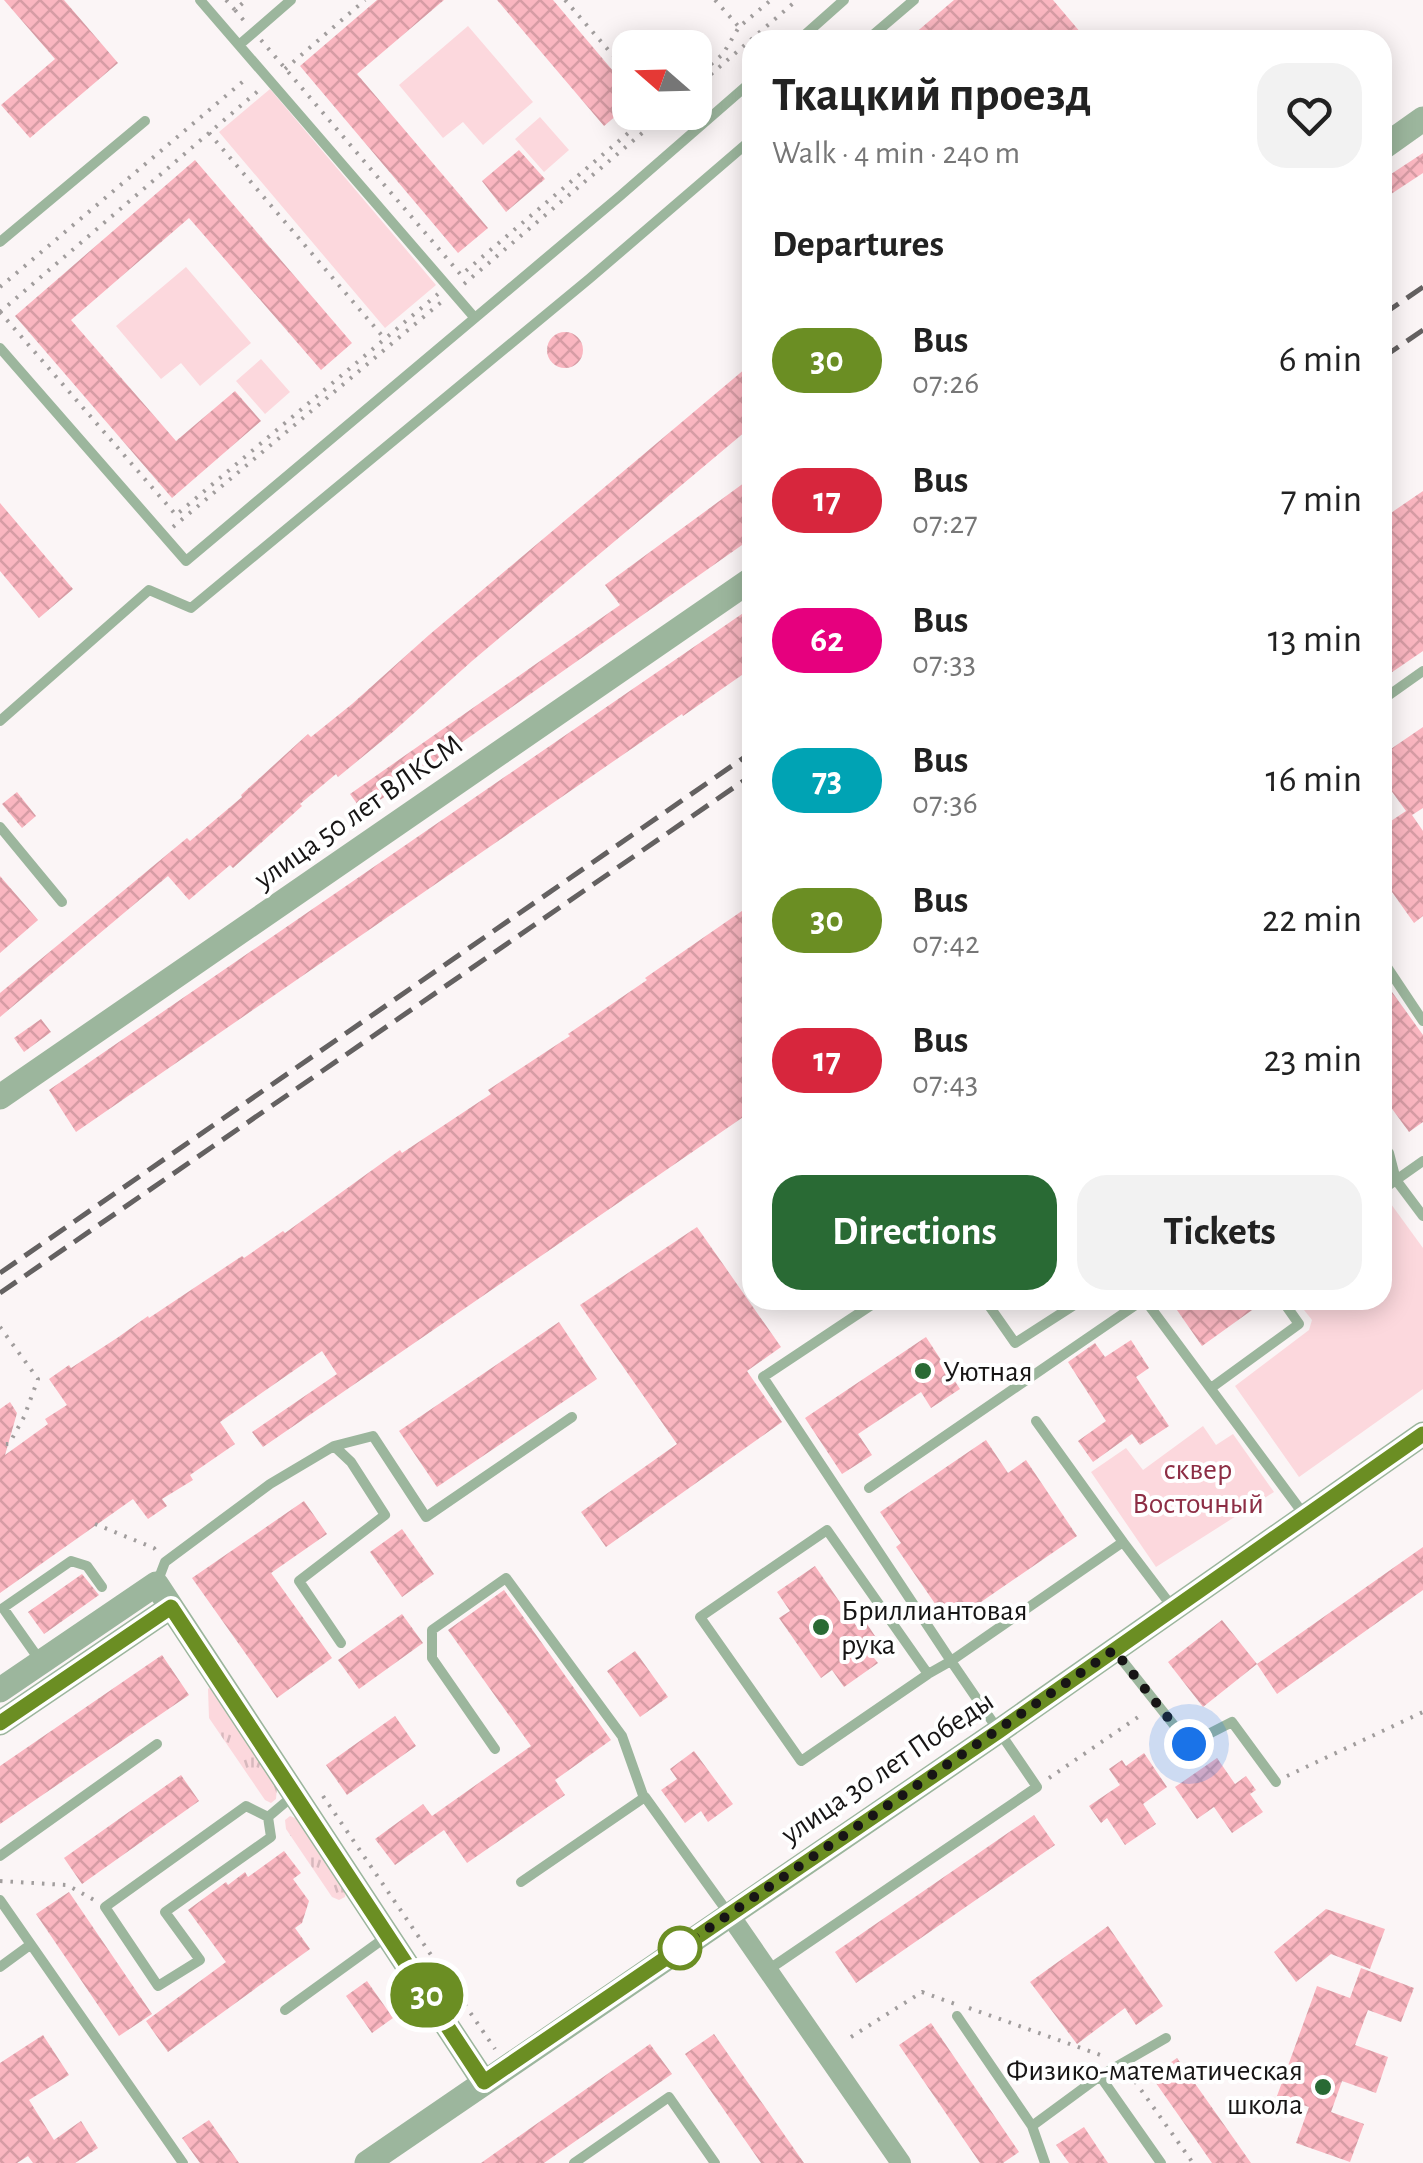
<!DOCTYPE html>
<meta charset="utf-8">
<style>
body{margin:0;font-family:"Alegreya Sans",sans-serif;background:#f2f2f2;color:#222;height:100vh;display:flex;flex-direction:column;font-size:38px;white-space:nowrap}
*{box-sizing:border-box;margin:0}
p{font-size:32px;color:#767676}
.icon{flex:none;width:55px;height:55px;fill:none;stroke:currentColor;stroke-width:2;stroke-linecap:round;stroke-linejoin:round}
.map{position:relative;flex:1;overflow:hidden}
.drawer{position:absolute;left:742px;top:30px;width:650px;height:1280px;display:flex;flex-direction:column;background:#fff;border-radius:30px;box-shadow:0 5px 25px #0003}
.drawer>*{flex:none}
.badge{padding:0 20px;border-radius:32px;font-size:35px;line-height:65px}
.needle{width:65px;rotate:290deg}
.fabs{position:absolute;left:612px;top:30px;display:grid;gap:20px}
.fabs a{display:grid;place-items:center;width:100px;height:100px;border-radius:20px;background:#fff;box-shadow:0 5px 25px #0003;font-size:50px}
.you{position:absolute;width:50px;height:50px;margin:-25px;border:8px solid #fff;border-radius:50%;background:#1a73e8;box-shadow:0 0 0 15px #1a73e833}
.map>.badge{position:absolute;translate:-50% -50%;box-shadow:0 0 0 5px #fff}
h2{padding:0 30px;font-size:38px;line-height:90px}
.round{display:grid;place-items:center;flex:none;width:105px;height:105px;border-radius:30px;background:#f2f2f2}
.head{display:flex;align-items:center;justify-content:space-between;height:170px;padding:0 30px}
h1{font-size:48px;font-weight:700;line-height:75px}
.action{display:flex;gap:20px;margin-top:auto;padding:20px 30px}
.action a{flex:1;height:115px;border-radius:30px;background:#296a34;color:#fff;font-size:40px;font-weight:700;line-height:115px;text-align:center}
.action a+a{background:#f2f2f2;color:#222}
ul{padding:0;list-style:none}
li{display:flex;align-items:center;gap:30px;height:140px;padding:0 30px}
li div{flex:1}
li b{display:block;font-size:38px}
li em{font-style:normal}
li .badge{min-width:110px;font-weight:700;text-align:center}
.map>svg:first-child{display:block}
.grass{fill:url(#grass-tufts)}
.park{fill:#fcd8dd}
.building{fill:url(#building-cross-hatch)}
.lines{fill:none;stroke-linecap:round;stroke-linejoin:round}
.path{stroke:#a19d9d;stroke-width:4;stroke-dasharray:2.5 8;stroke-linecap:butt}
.service{stroke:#9cb69d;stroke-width:10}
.minor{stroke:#9cb69d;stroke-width:20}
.tertiary{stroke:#9cb69d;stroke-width:25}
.rail{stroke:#646161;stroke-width:5;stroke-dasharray:20 10;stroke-linecap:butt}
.line-casing{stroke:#fff;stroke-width:22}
.line{stroke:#6b8e23;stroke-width:15}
.walk{stroke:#171515;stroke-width:10;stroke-dasharray:0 18}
.poi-dot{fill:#296a34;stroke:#fff;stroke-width:4}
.stop-dot{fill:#fff;stroke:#6b8e23;stroke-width:5}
.labels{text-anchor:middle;stroke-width:8;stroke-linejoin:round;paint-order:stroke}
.street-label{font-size:30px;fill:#171515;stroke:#fff}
.poi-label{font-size:30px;fill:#171515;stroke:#fff;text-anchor:start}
.park-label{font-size:30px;fill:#8d2e45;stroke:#fff}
</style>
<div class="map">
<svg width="1423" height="2163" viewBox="0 0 1423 2163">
<defs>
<pattern id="grass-tufts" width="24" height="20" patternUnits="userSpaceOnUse" patternTransform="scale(2.5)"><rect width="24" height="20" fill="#fcd8dd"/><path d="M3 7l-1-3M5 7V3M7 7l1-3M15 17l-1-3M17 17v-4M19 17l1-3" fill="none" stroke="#d7b8bd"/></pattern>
<pattern id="building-cross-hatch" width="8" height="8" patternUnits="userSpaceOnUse" patternTransform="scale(2.5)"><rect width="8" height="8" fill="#fab6c0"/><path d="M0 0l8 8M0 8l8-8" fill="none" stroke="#d69ca4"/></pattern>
</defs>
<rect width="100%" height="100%" fill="#fbf5f6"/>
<path class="grass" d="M214 1683 277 1787 276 1799 271 1803 265 1800 209 1718 208 1689Z
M290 1816 298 1819 346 1890 345 1897 339 1900 332 1897 286 1829 285 1820Z"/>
<path class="park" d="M468 26 533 102 483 145 463 122 443 138 399 85Z
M270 89 436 285 385 328 219 132Z
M540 117 569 150 544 172 515 139Z
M186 267 251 343 200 386 181 363 161 379 116 326Z
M261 359 290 392 265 414 236 381Z
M1391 1204 1423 1248V1389L1299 1477 1235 1386 1309 1330 1312 1320 1296 1300H1382L1383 1211Z
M1203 1426 1216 1445 1233 1434 1274 1492 1156 1567 1091 1472 1126 1448 1143 1470Z"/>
<path class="building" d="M4 0H64L118 63 30 138 1 105 55 59Z
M377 0H444L357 74 488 228 458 253 300 66Z
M497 0H553L630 91V104L604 126Z
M954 0H1053L1087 40H907Z
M519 150 545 179 506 212 482 181Z
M1423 153V173L1382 200V180Z
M195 160 352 343 321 370 189 218 71 320 176 441 235 391 261 421 172 498 15 316Z
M547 350a18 18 0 1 1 36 0a18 18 0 1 1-36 0Z
M752 363V426L472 661 394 731 338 777 336 774 300 804 302 806 233 868 230 865 189 900 168 876 0 1017V993L187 838 190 841 242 797 241 795 308 734 311 737 352 704 429 635Z
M752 477V538L363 812 350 794 620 605 605 585Z
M1423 491V651L1382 679V519Z
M0 503 73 589 39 618 0 571Z
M752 607V668L683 716 682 714 76 1132 49 1090Z
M1423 727V808L1412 815 1423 831V916L1414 923 1382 878V827L1406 811 1382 778V755Z
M17 792 36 816 22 828 2 804Z
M0 876 38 920 0 953Z
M752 904V1111L263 1447 252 1432 337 1374 322 1351 220 1422 235 1444 190 1475 193 1480 162 1499 167 1506 148 1519 133 1499 0 1593V1409L10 1402 17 1413 5 1455 48 1424 45 1419 67 1405 49 1379 69 1365 71 1368 117 1338 148 1316 149 1318 242 1256 244 1258 283 1231 285 1233 400 1150 402 1153 491 1094 488 1090 570 1036 568 1034 647 980 645 978Z
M1382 978 1423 1035V1122L1409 1132 1382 1095Z
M41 1019 51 1032 24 1052 14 1038Z
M697 1227 781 1347 747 1371 782 1422 606 1547 581 1512 677 1444 580 1305Z
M1170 1300H1266L1202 1346Z
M559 1322 597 1379 437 1487 399 1431Z
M926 1337 960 1389 931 1408 921 1392 858 1434 872 1455 842 1474 805 1418Z
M1131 1340 1149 1368 1136 1377 1169 1426 1140 1445 1132 1434 1093 1462 1078 1441 1106 1421 1068 1362 1095 1343 1105 1357Z
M986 1440 1008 1473 1026 1460 1077 1536 949 1624 896 1547 901 1543 880 1512Z
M304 1501 327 1534 271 1573 332 1658 277 1698 192 1578Z
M402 1529 434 1574 402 1597 370 1552Z
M1423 1547V1590L1277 1694 1257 1664Z
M815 1566 859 1630 867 1624 885 1651 874 1658 878 1663 844 1687 832 1670 821 1678 779 1618 790 1611 777 1592Z
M82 1574 99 1595 44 1634 28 1612Z
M504 1590 611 1740 555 1780 565 1795 467 1863 444 1830 395 1865 375 1839 423 1804 432 1816 531 1746 448 1630Z
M402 1614 423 1643 359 1689 338 1660Z
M1222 1620 1257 1664 1203 1707 1168 1662Z
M635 1651 668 1697 640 1717 607 1671Z
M162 1655 189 1695 0 1824V1766Z
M395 1716 416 1746 347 1795 326 1765Z
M694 1751 733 1804 708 1822 701 1811 685 1823 661 1790 677 1779 670 1769Z
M1144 1753 1167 1787 1143 1804 1156 1824 1125 1845 1107 1818 1101 1823 1089 1806 1120 1785 1109 1769 1122 1760 1126 1766Z
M1217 1758 1235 1784 1246 1776 1256 1790 1250 1794 1263 1812 1232 1833 1214 1807 1197 1819 1175 1787Z
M181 1775 199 1801 82 1884 64 1858Z
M1034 1815 1055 1845 856 1983 835 1952Z
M284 1851 301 1873 293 1879 309 1901 302 1923 295 1928 310 1949 168 2052 146 2021 226 1962 188 1910 226 1882 228 1885 245 1872 248 1877Z
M69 1892 152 2014 119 2036 36 1914Z
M1326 1909 1385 1929 1370 1969 1331 1954 1296 1982 1274 1952Z
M1108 1926 1163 2006 1136 2025 1125 2008 1077 2044 1030 1982Z
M1361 1968 1414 1988 1401 2022 1368 2010 1355 2045 1388 2057 1376 2093 1342 2081 1331 2112 1364 2124 1350 2162 1296 2143 1309 2107 1277 2096 1317 1986 1350 1998Z
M367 1981 393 2018 372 2033 346 1996Z
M931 2023 1019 2152 1003 2163H980L899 2045Z
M714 2034 804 2163H761L685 2054Z
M43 2035 69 2075 29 2100 54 2140 81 2121 98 2148 75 2163H33L28 2156 17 2163H0V2063Z
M650 2044 672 2074 544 2163H481Z
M1177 2058 1251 2163H1212L1151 2076Z
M209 2120 239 2163H200L182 2138Z
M1084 2127 1108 2163H1069L1056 2145Z"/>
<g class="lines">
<path class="path" d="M226 0 235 10 246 0
M565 0 630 75
M715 0 739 27
M235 10 245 22
M261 40 461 275 653 112
M285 69 365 0
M695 78 723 54 739 27 771 0
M695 88 797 0
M209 133 384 338
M464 284 667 112
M0 287 247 78
M0 312 176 515 438 294
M0 312 258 91
M173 527 445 299
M0 1327 38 1379 24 1417 9 1444H0
M95 1524 154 1548 158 1553
M1287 1776 1423 1712
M1049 1778 1144 1713
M323 1796 495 2049
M0 1881 67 1885 96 1901
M969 2008 1106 2057
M851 2037 922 1992 955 2004
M1129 2073 1193 2163"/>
<path class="service" d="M200 0 474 317
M799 40 844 0
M867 40 914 0
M239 45 291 0
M0 242 145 121
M0 348 186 561 620 196 752 81
M1382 700 1423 671
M0 721 149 590 191 608 589 279 752 139
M0 827 62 902
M1387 967 1423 1021
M1382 1144 1389 1153 1396 1180 1423 1161
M1382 1190 1396 1180 1423 1216
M879 1300 763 1377 951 1661 928 1674 801 1761 700 1617 827 1530 928 1674
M985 1300 1015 1343 1082 1300
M1145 1300 1305 1516
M1211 1388 1299 1324 1282 1300
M1036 1421 1123 1542
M334 1446 351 1462 385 1515 299 1581 341 1643
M869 1488 1143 1300
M157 1583 165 1562 270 1484 334 1446 373 1436 426 1517 572 1417
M1114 1650 1189 1744 1232 1722 1276 1782
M41 1662 3 1608 71 1561 87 1566 102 1587
M495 1749 432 1658V1630L506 1578 622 1736 644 1798
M268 1817 271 1837 165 1912 200 1960 158 1986 105 1907 246 1806 268 1817 294 1795
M0 1856 157 1744
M521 1882 645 1797 729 1914
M0 1900 183 2163
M0 1967 30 1945
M768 1970 1037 1787 951 1661 1123 1542 1173 1608
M285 2010 386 1937
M957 2016 1032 2126
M1100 2076 1161 2163
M574 2163 669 2097 715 2163
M1045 2163 1032 2126 1100 2076 1166 2038"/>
<path class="minor" d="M729 1914 901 2163"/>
<path class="tertiary" d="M1382 148 1423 119
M0 1097 752 579
M0 1690 156 1584 484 2082
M0 1723 171 1607
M367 2163 999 1731 1423 1434"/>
<path class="rail" d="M1382 315 1423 287
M1382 358 1423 330
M0 1273 752 752
M0 1293 752 775"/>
</g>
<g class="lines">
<defs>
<path id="line" d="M0 1723 171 1607 484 2082 999 1731 1423 1434"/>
</defs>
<use href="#line" class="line-casing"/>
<use href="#line" class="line"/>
<path class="walk" d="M680 1948 1114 1650 1189 1744"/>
</g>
<g class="poi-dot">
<circle cx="923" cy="1371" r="10"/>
<circle cx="821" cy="1627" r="10"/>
<circle cx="1323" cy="2087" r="10"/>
</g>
<circle class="stop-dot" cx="680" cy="1948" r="20"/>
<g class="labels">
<g class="street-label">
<text transform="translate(358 811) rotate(-35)" y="10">улица 50 лет ВЛКСМ</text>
<text transform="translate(887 1767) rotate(-34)" y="10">улица 30 лет Победы</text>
</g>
<g class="poi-label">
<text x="943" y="1381">Уютная</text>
<text x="841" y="1620">Бриллиантовая<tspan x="841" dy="34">рука</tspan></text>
<text x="1303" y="2080" text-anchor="end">Физико-математическая<tspan x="1303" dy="34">школа</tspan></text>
</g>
<g class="park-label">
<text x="1198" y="1479">сквер<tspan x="1198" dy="34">Восточный</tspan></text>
</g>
</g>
</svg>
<div class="fabs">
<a><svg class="needle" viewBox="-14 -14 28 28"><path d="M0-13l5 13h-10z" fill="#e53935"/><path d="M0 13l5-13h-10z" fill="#767676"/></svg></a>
</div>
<div class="you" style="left:1189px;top:1744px"></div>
<b class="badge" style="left:427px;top:1995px;background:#6b8e23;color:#fff">30</b>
<section class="drawer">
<div class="head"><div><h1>Ткацкий проезд</h1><p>Walk · 4 min · 240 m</p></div><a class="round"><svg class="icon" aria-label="heart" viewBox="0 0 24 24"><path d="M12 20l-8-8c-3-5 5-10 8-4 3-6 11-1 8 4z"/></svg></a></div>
<h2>Departures</h2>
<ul>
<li><span class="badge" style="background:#6b8e23;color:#fff">30</span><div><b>Bus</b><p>07:26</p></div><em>6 min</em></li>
<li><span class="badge" style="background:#d7263d;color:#fff">17</span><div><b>Bus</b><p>07:27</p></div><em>7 min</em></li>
<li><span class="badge" style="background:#e6007e;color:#fff">62</span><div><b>Bus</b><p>07:33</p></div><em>13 min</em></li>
<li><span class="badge" style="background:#00a3b4;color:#fff">73</span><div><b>Bus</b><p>07:36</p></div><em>16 min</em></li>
<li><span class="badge" style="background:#6b8e23;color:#fff">30</span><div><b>Bus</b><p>07:42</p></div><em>22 min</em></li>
<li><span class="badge" style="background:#d7263d;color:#fff">17</span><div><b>Bus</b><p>07:43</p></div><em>23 min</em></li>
</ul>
<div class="action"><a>Directions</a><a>Tickets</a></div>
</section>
</div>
